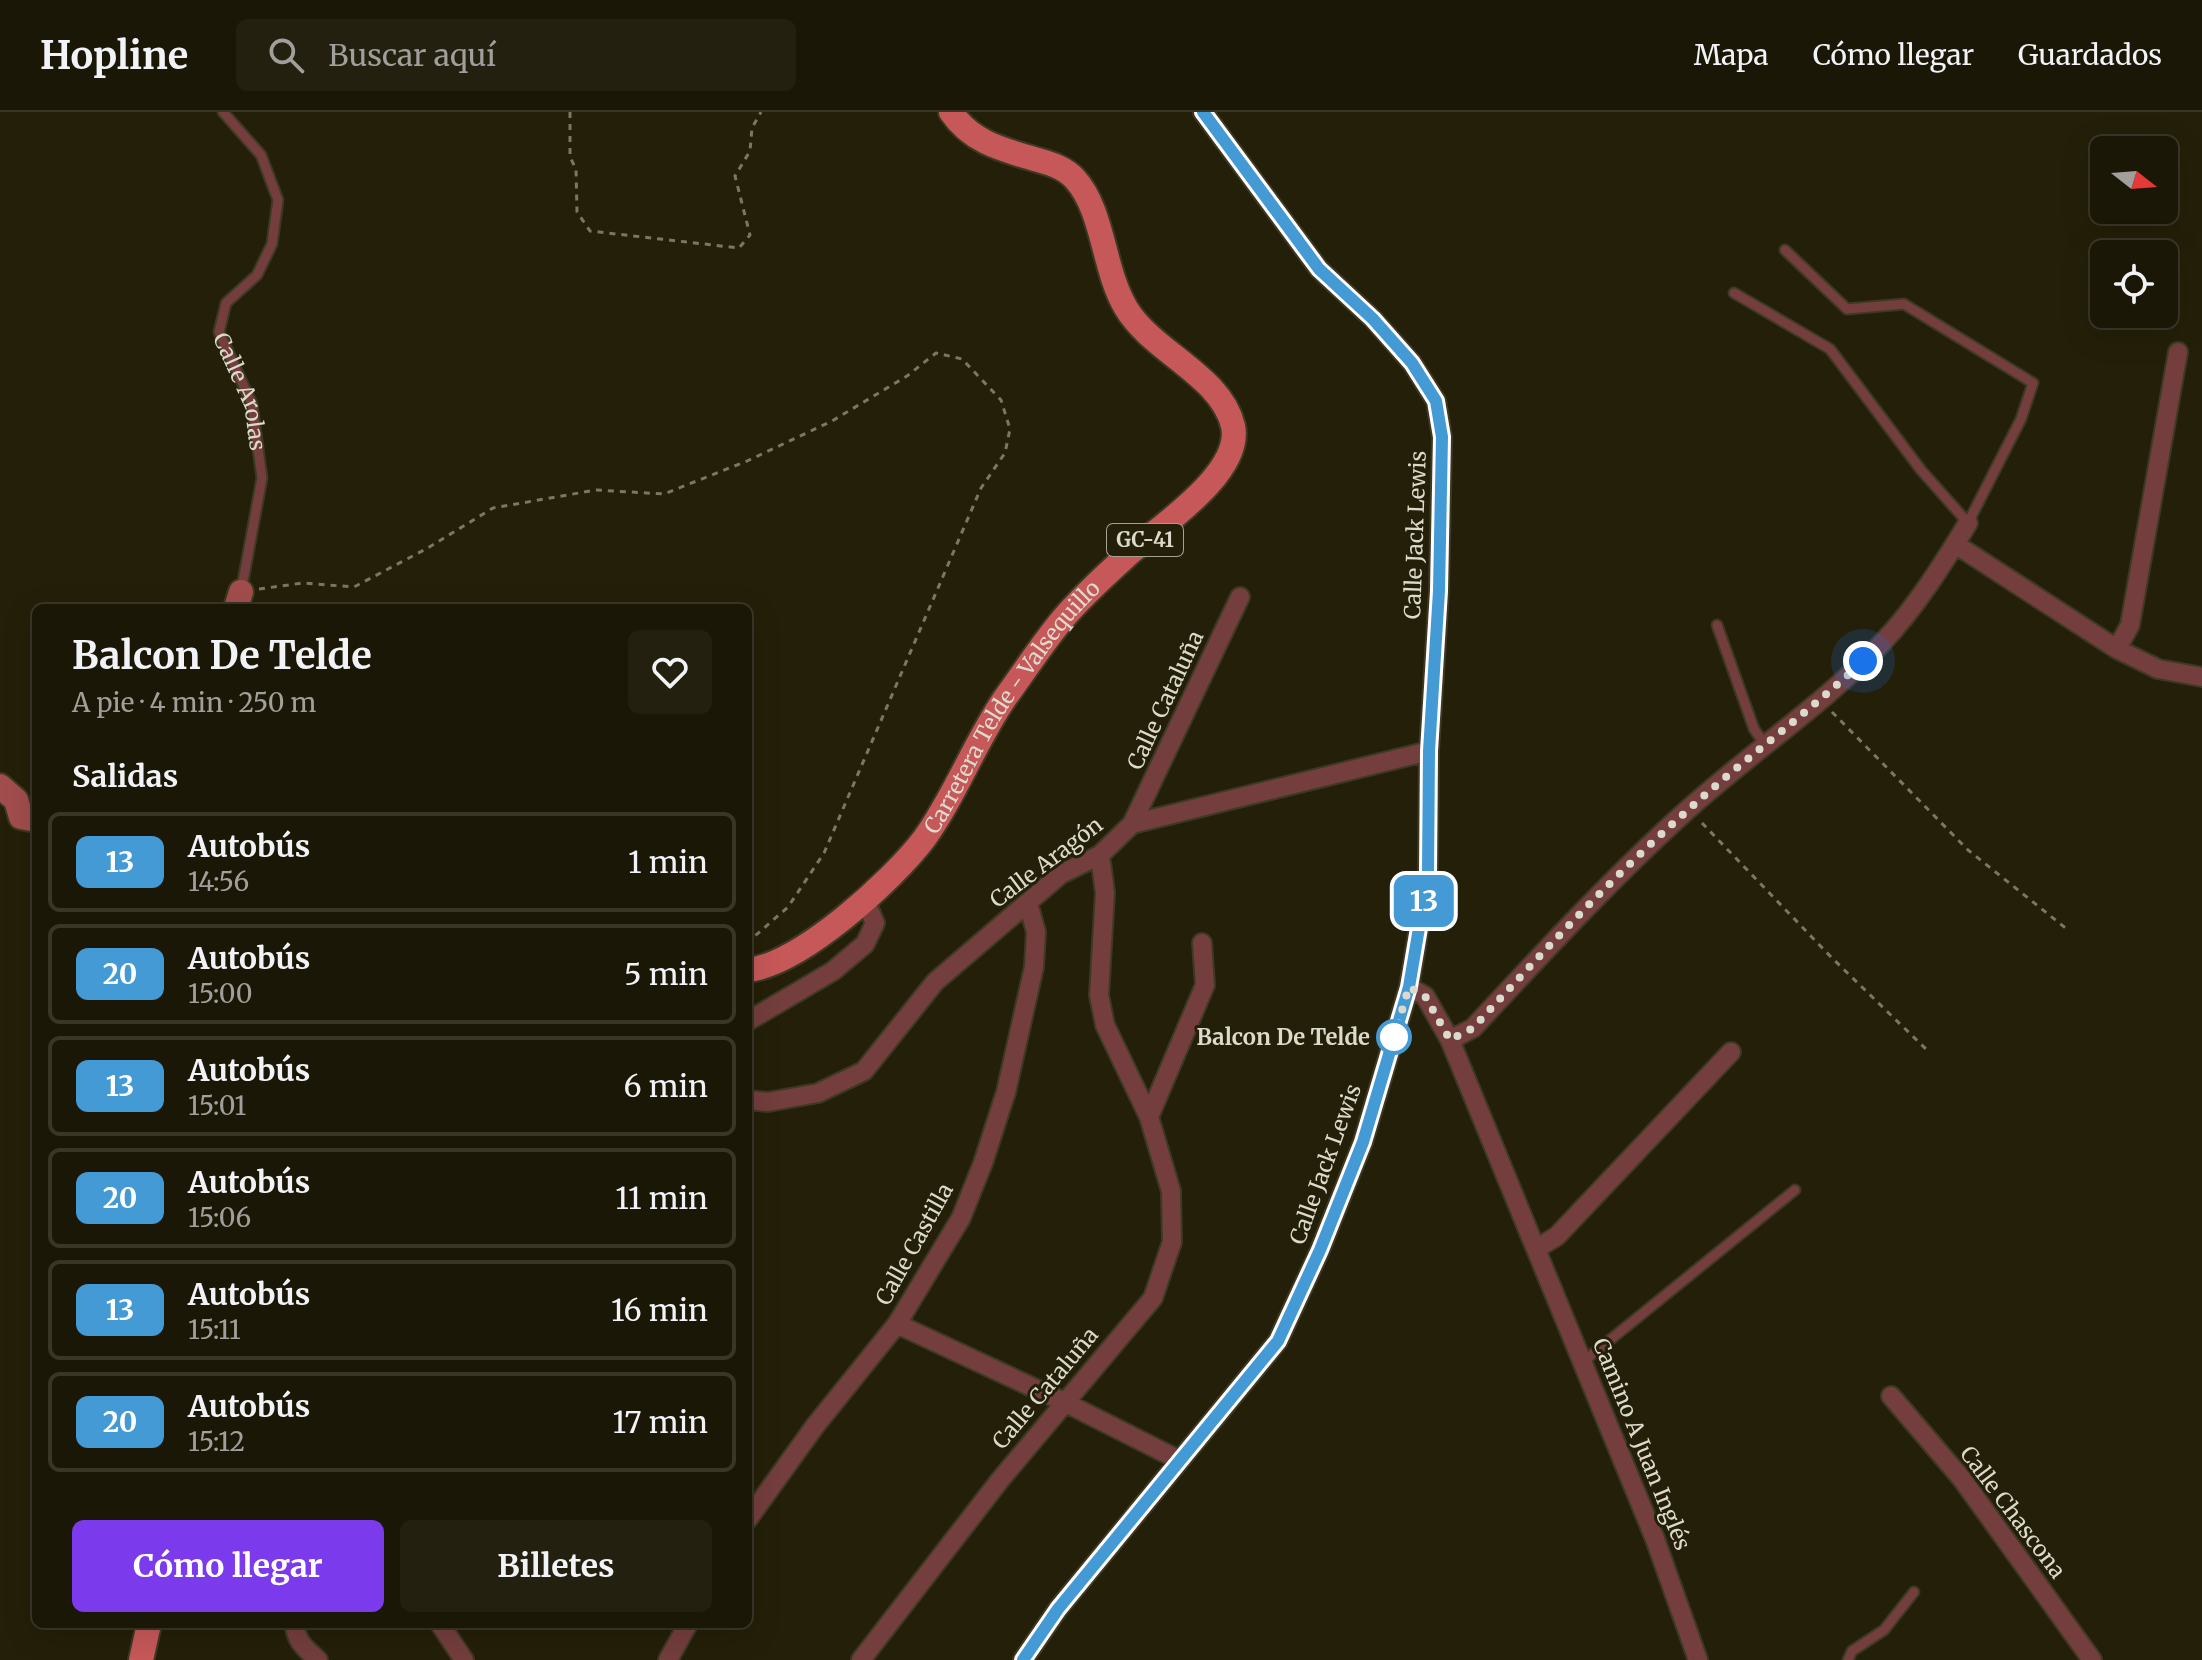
<!DOCTYPE html>
<html lang="es">
<meta charset="utf-8">
<style>
body{margin:0;font-family:Merriweather,serif;background:#242010;color:#f1f3f6;height:100vh;display:flex;flex-direction:column;font-size:30px;white-space:nowrap}
*{box-sizing:border-box;margin:0}
p{font-size:26px;color:#a09f9b}
.icon{flex:none;width:44px;height:44px;fill:none;stroke:currentColor;stroke-width:2;stroke-linecap:round;stroke-linejoin:round}
.map{position:relative;flex:1;overflow:hidden}
.drawer{position:absolute;left:32px;top:492px;width:720px;height:1024px;display:flex;flex-direction:column;background:#1b1706;border-radius:12px;box-shadow:0 8px 32px #0002,0 0 0 2px #393628}
.drawer>*{flex:none}
.badge{padding:0 16px;border-radius:12px;font-size:28px;line-height:52px}
.needle{width:52px;rotate:107deg}
.tools{position:absolute;left:2090px;top:24px;display:grid;gap:16px}
.tools a{display:grid;place-items:center;width:88px;height:88px;border-radius:12px;background:#1b1706;box-shadow:0 8px 32px #0002,0 0 0 2px #393628;font-size:40px}
.you{position:absolute;width:40px;height:40px;margin:-20px;border:6px solid #fff;border-radius:50%;background:#1a73e8;box-shadow:0 0 0 12px #1a73e833}
.map>.badge{position:absolute;translate:-50% -50%;box-shadow:0 0 0 4px #fff}
h2{padding:0 40px;font-size:30px;line-height:72px}
.round{display:grid;place-items:center;flex:none;width:84px;height:84px;border-radius:12px;background:#242010}
.head{display:flex;align-items:center;justify-content:space-between;height:136px;padding:0 40px}
h1{font-size:38px;font-weight:700;line-height:60px}
.button{display:flex;gap:16px;margin-top:auto;padding:16px 40px}
.button a{flex:1;height:92px;border-radius:12px;background:#7c3aed;color:#fff;font-size:32px;font-weight:700;line-height:92px;text-align:center}
.button a+a{background:#242010;color:#f1f3f6}
ul{padding:0;list-style:none}
li{display:flex;align-items:center;gap:24px;height:100px;margin:0 16px 12px;padding:0 24px;border:4px solid #393628;border-radius:12px}
li div{flex:1}
li b{display:block;font-size:30px}
li em{font-style:normal}
li .badge{min-width:88px;font-weight:700;text-align:center}
header{display:flex;align-items:center;gap:48px;box-sizing:border-box;height:112px;padding:0 40px;background:#1b1706;border-bottom:2px solid #393628}
header strong{font-size:38px}
nav{display:flex;gap:44px;margin-inline-start:auto;font-size:28px}
.search{width:560px;height:72px;background:#242010;display:flex;align-items:center;gap:20px;box-sizing:border-box;padding:0 28px;border-radius:12px;color:#a09f9b;font-size:30px}
.map>svg:first-child{display:block}
.lines{fill:none;stroke-linecap:round;stroke-linejoin:round}
.lane-casing{stroke:#3e3923;stroke-width:13}
.street-casing{stroke:#3e3923;stroke-width:22}
.secondary-casing{stroke:#3e3923;stroke-width:28}
.primary-casing{stroke:#3e3923;stroke-width:28}
.path{stroke:#7a7764;stroke-width:3;stroke-dasharray:6 6;stroke-linecap:butt}
.lane{stroke:#733e3d;stroke-width:9}
.street{stroke:#733e3d;stroke-width:18}
.secondary{stroke:#a24d4d;stroke-width:24}
.primary{stroke:#c65859;stroke-width:24}
.line-casing{stroke:#fff;stroke-width:18}
.line{stroke:#449ad5;stroke-width:12}
.walk{stroke:#dcdacc;stroke-width:8;stroke-dasharray:0 14.4}
.stop-dot{fill:#fff;stroke:#449ad5;stroke-width:4}
.labels{text-anchor:middle;stroke-width:6;stroke-linejoin:round;paint-order:stroke}
.shield{fill:#241f08;stroke:#a5a291;stroke-width:2}
.shield-label{font-size:20px;font-weight:bold;fill:#dcdacc}
.street-label{font-size:22px;fill:#dcdacc;stroke:#241f08}
.stop-label{font-size:22px;font-weight:bold;fill:#dcdacc;stroke:#241f08;text-anchor:end}
</style>
<header>
<strong>Hopline</strong>
<div class="search"><svg class="icon" aria-label="search" viewBox="0 0 24 24"><circle cx="10" cy="10" r="6"/><path d="M15 15l6 6"/></svg>Buscar aquí</div>
<nav><a>Mapa</a><a>Cómo llegar</a><a>Guardados</a></nav>
</header>
<div class="map">
<svg width="2202" height="1548" viewBox="0 0 2202 1548">
<rect width="100%" height="100%" fill="#241f08"/>
<g class="lines">
<defs>
<g id="lane">
<path id="s1" d="M223 0 261 43 278 88 272 132 257 163 226 191 219 220 252 292 262 366 241 480"/>
<path d="M1734 181 1830 237 1921 358 1968 411 2021 307 2033 271 1904 192 1847 197 1785 138"/>
<path d="M1717 513 1754 617 1766 634"/>
<path d="M1584 1249 1795 1078"/>
<path d="M1848 1548 1852 1539 1884 1518 1914 1480"/>
</g>
<path id="street" d="M1955 432 2117 537 2130 513 2178 240
M2117 537 2158 557 2202 565
M1132 712 1240 485
M1409 875 1425 884 1450 928 1655 1427 1698 1548
M748 909 833 859 865 832 875 811 865 788
M1450 928 1473 916C1542 842 1610 768 1685 700 1750 641 1823 593 1883 530 1916 495 1943 452 1968 411
M748 988 768 990 818 981 864 959 935 870 1061 762 1100 743 1132 712 1429 639
M1149 1005 1205 873 1202 831
M1536 1137 1557 1124 1731 940
M897 1212 1064 1290 1179 1348
M1891 1284 1962 1367 2092 1548
M748 1407 815 1314 897 1212 961 1106 983 1051 1006 980 1034 855 1036 820 1028 791
M295 1512C295 1529 306 1537 318 1548
M440 1512 464 1548
M668 1548 688 1512
M861 1548 1000 1368 1153 1186 1172 1130 1171 1079 1149 1005 1105 913 1099 883 1105 781 1100 743
M1023 1548 1058 1497 1278 1229 1320 1138 1363 1030 1409 875 1428 763 1429 639 1439 479 1442 325 1436 289 1412 251 1373 207 1319 157 1203 0"/>
<path id="secondary" d="M236 496 241 480
M0 674 16 688 21 705 36 708"/>
<g id="primary">
<path id="s2" d="M748 858C801 852 892 769 924 727 955 684 975 630 1005 586 1024 560 1042 532 1062 508 1082 484 1108 461 1131 440 1162 413 1243 360 1233 314 1221 263 1152 240 1126 196 1103 158 1104 99 1075 67 1065 56 1052 52 1038 48 1004 38 972 31 951 0"/>
<path d="M141 1548 149 1512"/>
</g>
</defs>
<use href="#lane" class="lane-casing"/>
<use href="#street" class="street-casing"/>
<use href="#secondary" class="secondary-casing"/>
<use href="#primary" class="primary-casing"/>
<path class="path" d="M570 0V45L576 57 577 100 590 119 739 136 750 123 735 64 750 39 752 16 761 0
M259 477 303 471 354 475 426 437 493 396 596 378 664 382 747 349 832 309 907 264 936 241 962 247 1001 288 1010 317 1005 341 981 376 824 741 788 795 748 830
M1832 600 1968 738 2068 818
M1702 711 1832 846 1928 939"/>
<use href="#lane" class="lane"/>
<use href="#street" class="street"/>
<use href="#secondary" class="secondary"/>
<use href="#primary" class="primary"/>
</g>
<g class="lines">
<defs>
<path id="line" d="M1023 1548 1058 1497 1278 1229 1320 1138 1363 1030 1409 875 1428 763 1429 639 1439 479 1442 325 1436 289 1412 251 1373 207 1319 157 1203 0"/>
</defs>
<use href="#line" class="line-casing"/>
<use href="#line" class="line"/>
<path class="walk" d="M1394 925 1409 875 1425 884 1450 928 1473 916C1542 841 1611 766 1687 699 1744 647 1807 602 1863 549"/>
</g>
<circle class="stop-dot" cx="1394" cy="925" r="16"/>
<g class="labels">
<rect class="shield" x="1107" y="412" width="76" height="32" rx="6"/>
<g class="shield-label">
<text x="1145" y="435">GC-41</text>
</g>
<g class="street-label">
<text dy="8" stroke="none"><textPath href="#s1" startOffset="320">Calle Arolas</textPath></text>
<text transform="translate(1415 423) rotate(-88)" y="8">Calle Jack Lewis</text>
<text transform="translate(1165 588) rotate(-65)" y="8">Calle Cataluña</text>
<text dy="8" stroke="none"><textPath href="#s2" startOffset="382">Carretera Telde - Valsequillo</textPath></text>
<text transform="translate(1046 750) rotate(-37)" y="8">Calle Aragón</text>
<text transform="translate(1325 1052) rotate(-70)" y="8">Calle Jack Lewis</text>
<text transform="translate(914 1132) rotate(-61)" y="8">Calle Castilla</text>
<text transform="translate(1045 1276) rotate(-50)" y="8">Calle Cataluña</text>
<text transform="translate(1642 1332) rotate(68)" y="8">Camino A Juan Inglés</text>
<text transform="translate(2013 1400) rotate(53)" y="8">Calle Chascona</text>
</g>
<g class="stop-label">
<text x="1370" y="933">Balcon De Telde</text>
</g>
</g>
</svg>
<div class="tools">
<a><svg class="needle" viewBox="-14 -14 28 28"><path d="M0-13l5 13h-10z" fill="#e53935"/><path d="M0 13l5-13h-10z" fill="#a09f9b"/></svg></a>
<a><svg class="icon" aria-label="locate" viewBox="0 0 24 24"><circle cx="12" cy="12" r="6"/><path d="M12 2v4M12 18v4M2 12h4M18 12h4"/></svg></a>
</div>
<div class="you" style="left:1863px;top:549px"></div>
<b class="badge" style="left:1424px;top:789px;background:#449ad5;color:#fff">13</b>
<section class="drawer">
<div class="head"><div><h1>Balcon De Telde</h1><p>A pie · 4 min · 250 m</p></div><a class="round"><svg class="icon" aria-label="heart" viewBox="0 0 24 24"><path d="M12 20l-8-8c-3-5 5-10 8-4 3-6 11-1 8 4z"/></svg></a></div>
<h2>Salidas</h2>
<ul>
<li><span class="badge" style="background:#449ad5;color:#fff">13</span><div><b>Autobús</b><p>14:56</p></div><em>1 min</em></li>
<li><span class="badge" style="background:#449ad5;color:#fff">20</span><div><b>Autobús</b><p>15:00</p></div><em>5 min</em></li>
<li><span class="badge" style="background:#449ad5;color:#fff">13</span><div><b>Autobús</b><p>15:01</p></div><em>6 min</em></li>
<li><span class="badge" style="background:#449ad5;color:#fff">20</span><div><b>Autobús</b><p>15:06</p></div><em>11 min</em></li>
<li><span class="badge" style="background:#449ad5;color:#fff">13</span><div><b>Autobús</b><p>15:11</p></div><em>16 min</em></li>
<li><span class="badge" style="background:#449ad5;color:#fff">20</span><div><b>Autobús</b><p>15:12</p></div><em>17 min</em></li>
</ul>
<div class="button"><a>Cómo llegar</a><a>Billetes</a></div>
</section>
</div>
